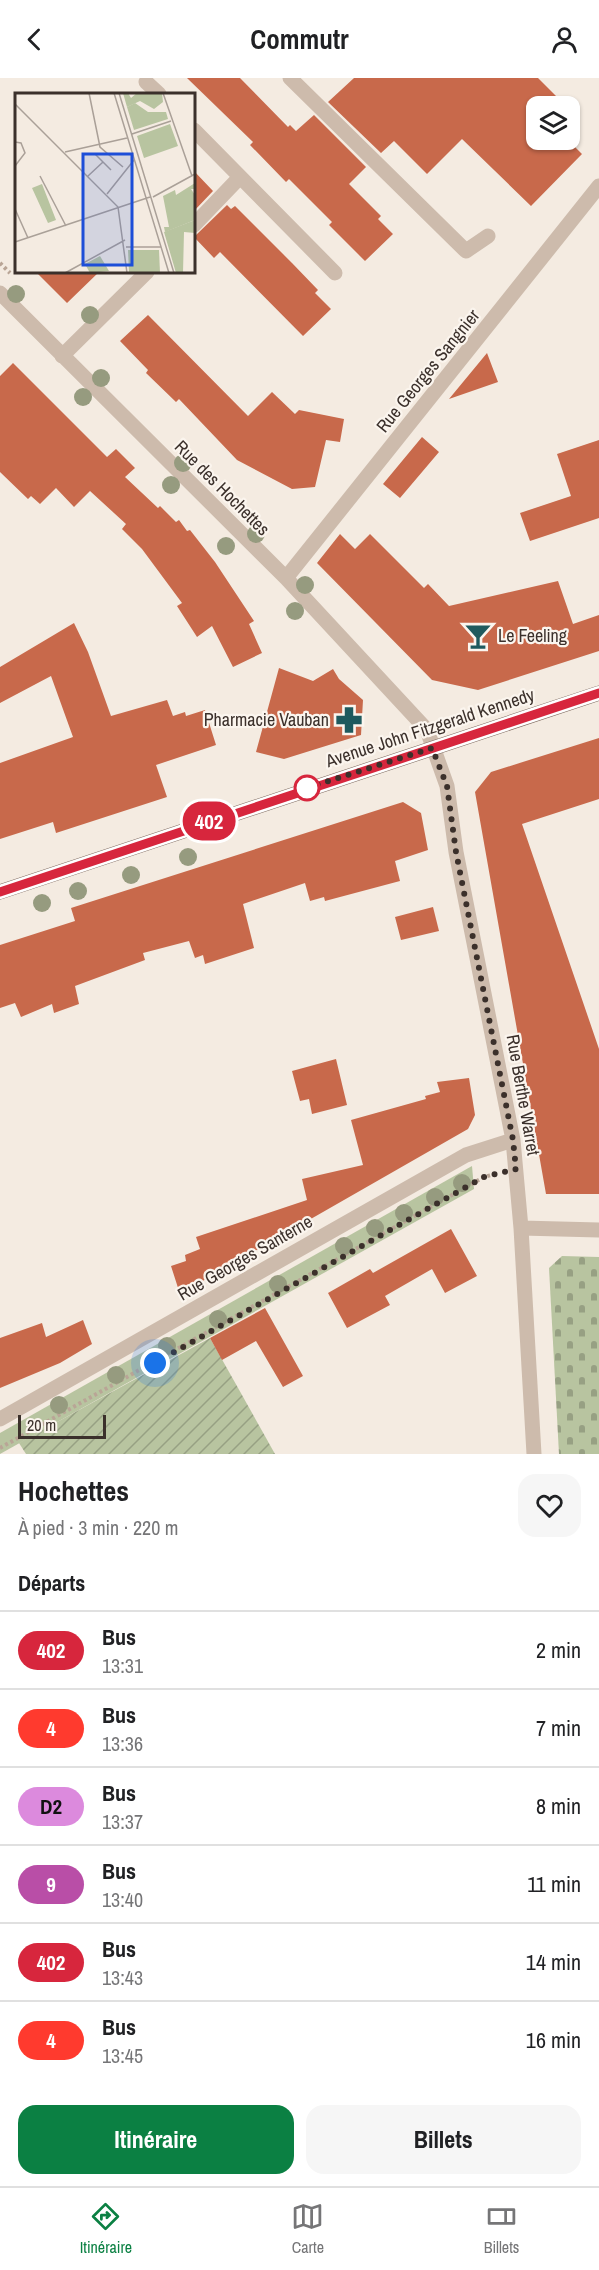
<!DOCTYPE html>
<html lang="fr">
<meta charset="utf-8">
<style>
body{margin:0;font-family:"Archivo Narrow",sans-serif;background:#f6f6f6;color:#202124;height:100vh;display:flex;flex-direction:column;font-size:22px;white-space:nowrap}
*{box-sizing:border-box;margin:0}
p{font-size:20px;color:#757577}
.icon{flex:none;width:33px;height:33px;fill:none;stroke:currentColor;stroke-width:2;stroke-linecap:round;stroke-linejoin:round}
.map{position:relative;height:1376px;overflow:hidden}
.sheet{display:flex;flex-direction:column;background:#fff;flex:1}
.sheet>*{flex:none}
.badge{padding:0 12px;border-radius:20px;font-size:21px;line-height:39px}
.fabs{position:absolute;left:526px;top:18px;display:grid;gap:12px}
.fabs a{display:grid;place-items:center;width:54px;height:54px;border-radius:12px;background:#fff;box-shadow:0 2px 4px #0004;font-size:30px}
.scale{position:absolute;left:18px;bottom:15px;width:88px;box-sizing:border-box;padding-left:6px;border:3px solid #3b302b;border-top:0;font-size:16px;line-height:21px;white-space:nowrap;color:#3b302b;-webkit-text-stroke:4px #fbf5ee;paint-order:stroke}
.you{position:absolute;width:30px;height:30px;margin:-15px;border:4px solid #fff;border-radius:50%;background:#1a73e8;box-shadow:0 0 0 9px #1a73e833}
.map>.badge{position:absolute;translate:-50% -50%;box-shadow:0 0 0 3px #fff}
h2{padding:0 18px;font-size:22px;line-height:54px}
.round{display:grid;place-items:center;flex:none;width:63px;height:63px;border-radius:18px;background:#f6f6f6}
.head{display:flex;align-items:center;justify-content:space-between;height:102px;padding:0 18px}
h1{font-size:28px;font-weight:800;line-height:45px}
.button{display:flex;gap:12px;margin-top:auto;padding:12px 18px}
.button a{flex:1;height:69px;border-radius:18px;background:#0b8043;color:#fff;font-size:24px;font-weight:800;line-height:69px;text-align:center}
.button a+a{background:#f6f6f6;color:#202124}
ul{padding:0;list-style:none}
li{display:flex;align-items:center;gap:18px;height:78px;padding:0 18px;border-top:2px solid #e0e0e0}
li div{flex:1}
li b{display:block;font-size:22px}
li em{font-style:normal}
li .badge{min-width:66px;font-weight:700;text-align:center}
header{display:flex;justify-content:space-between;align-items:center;height:78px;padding:0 18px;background:#fff;font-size:27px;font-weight:800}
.dock{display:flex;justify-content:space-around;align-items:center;height:84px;border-top:2px solid #e0e0e0;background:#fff;font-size:16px;color:#757577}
.dock a{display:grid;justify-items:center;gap:3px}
.dock .active{color:#0b8043}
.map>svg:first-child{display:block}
.grass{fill:#b8c4a0}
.cemetery{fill:url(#cemetery-stones)}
.garden{fill:url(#garden-furrows)}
.building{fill:#c8694b}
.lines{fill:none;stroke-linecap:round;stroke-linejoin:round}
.path{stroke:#b9a596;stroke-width:4;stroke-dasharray:3 3;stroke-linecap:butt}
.minor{stroke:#cdbbac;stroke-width:15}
.major{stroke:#7d675c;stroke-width:15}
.tree{fill:#969b7f}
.line-casing{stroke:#fff;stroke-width:14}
.line{stroke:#d7263d;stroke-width:9}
.walk{stroke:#3b302b;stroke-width:6;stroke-dasharray:0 10.8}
.stop-dot{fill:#fff;stroke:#d7263d;stroke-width:3}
.labels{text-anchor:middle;stroke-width:4.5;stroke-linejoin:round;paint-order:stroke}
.street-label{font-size:18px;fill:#3b302b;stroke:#fbf5ee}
.poi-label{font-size:18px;fill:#3b302b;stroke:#fbf5ee;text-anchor:start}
.inset-road{fill:none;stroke:#aaa098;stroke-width:1.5}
.view{fill:#1d4ed8;fill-opacity:0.15;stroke:#1d4ed8;stroke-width:3}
.inset-edge{fill:none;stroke:#3b302b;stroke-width:3}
</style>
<header><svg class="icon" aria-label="back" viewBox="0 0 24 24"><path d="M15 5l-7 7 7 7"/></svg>Commutr<svg class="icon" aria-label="person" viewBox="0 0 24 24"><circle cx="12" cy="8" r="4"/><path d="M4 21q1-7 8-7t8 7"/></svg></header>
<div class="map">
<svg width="599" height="1376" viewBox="0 0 599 1376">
<defs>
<pattern id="cemetery-stones" width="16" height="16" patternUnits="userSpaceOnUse" patternTransform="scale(1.5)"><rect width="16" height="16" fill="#b8c4a0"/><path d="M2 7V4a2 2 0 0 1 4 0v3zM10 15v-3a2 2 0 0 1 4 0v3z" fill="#97a083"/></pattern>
<pattern id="garden-furrows" width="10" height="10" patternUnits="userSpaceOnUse" patternTransform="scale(1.5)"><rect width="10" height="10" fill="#b8c4a0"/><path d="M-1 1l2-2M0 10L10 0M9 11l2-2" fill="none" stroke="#97a083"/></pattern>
</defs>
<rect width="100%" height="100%" fill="#f4ebe1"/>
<path class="grass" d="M472 1088 474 1111 0 1376V1355Z"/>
<path class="cemetery" d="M562 1178 599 1179V1376H559L549 1190Z"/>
<path class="garden" d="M210 1260 275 1376H26L19 1365Z"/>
<path class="building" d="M187 0H240L288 49 290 47 296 53 314 37 366 89 349 106 381 138 378 141 393 156 365 183 329 147 332 144 289 101 286 104 250 67 253 64Z
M354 0H538L563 25 560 28H537V62H568L582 76 531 128 462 61 427 96 394 63 381 75 328 24Z
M194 93 213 113 194 133Z
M227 127 231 131 235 128 292 185 318 212 315 215 331 231 303 258 220 174 214 180 194 159Z
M36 194H99L67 225Z
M148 237 248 338 272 314 295 336 299 332 344 341 340 364 326 362 315 409 292 411 237 382 179 321 176 324 146 295 148 292 120 263Z
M487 275 498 304 449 321Z
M13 285 107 379 116 371 135 390 125 399 158 430 160 428 176 444 179 442 187 453 190 452 215 484 254 543 249 546 262 575 233 589 212 548 197 559 177 528 182 525 142 471 122 451 126 446 90 413 74 429 56 410 40 426 31 418 28 421 0 394V298Z
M422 359 439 374 400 420 383 406Z
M599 362V440L530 463 520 435 571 418 557 376Z
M340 456 355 471 370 456 424 510 428 506 449 528 558 503 573 546 599 537V573L478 612 432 602 317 485Z
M74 545 88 574 111 638 167 622 173 638 185 634 186 638 205 632 216 667 156 687 167 719 56 755 53 744 0 761V685L73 659 51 598 0 625V589Z
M279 590 313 603 333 591 339 601 363 622 361 657 284 681 256 674Z
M599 660V721L522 746 599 971V1116H546L475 714 491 694Z
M403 724 421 735 428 772 395 783 400 803 325 823 324 819 310 823 305 805 243 826 254 870 205 886 203 877 195 880 189 863 143 875 145 882 75 908 79 926 54 935 52 926 21 939 15 925 0 930V867L75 843 71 830Z
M433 829 439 853 401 862 395 839Z
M336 981 347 1027 312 1036 309 1021 300 1023 292 993Z
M469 1000 475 1037 468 1051 180 1216 171 1188 186 1183 185 1177 200 1171 196 1159 307 1122 302 1101 363 1087 351 1042 426 1021 425 1018 440 1014 437 1004Z
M451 1151 477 1198 445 1215 432 1191 385 1218 390 1227 347 1250 328 1215 370 1191 373 1195Z
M265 1230 303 1298 283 1309 256 1263 222 1282 210 1260Z
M83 1242 92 1266 60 1285 0 1310V1260L42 1245 46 1259Z"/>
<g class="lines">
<path class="path" d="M0 185 10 195
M0 1370 484 1099 495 1096"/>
<path class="minor" d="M290 0 466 173 488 158
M146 4 159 16
M194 52 335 195
M194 147 240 99
M0 215 286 500 427 652 447 708 456 774 513 1062 521 1150 534 1376
M62 278 147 194
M286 500 599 108
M521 1150 599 1152
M0 1341 466 1077 513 1062"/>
<path class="major" d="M0 814 599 615"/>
</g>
<g class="tree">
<circle cx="16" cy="216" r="9"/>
<circle cx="90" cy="237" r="9"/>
<circle cx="101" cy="300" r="9"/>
<circle cx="83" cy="319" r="9"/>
<circle cx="183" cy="385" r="9"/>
<circle cx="171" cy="407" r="9"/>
<circle cx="256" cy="456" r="9"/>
<circle cx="226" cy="468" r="9"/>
<circle cx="305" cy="507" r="9"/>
<circle cx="295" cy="533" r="9"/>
<circle cx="188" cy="779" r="9"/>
<circle cx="131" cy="797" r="9"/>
<circle cx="78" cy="813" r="9"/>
<circle cx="42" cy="825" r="9"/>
<circle cx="462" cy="1105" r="9"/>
<circle cx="435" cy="1119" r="9"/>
<circle cx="404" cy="1135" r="9"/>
<circle cx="375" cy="1150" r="9"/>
<circle cx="344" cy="1168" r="9"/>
<circle cx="278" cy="1206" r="9"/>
<circle cx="218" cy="1241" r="9"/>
<circle cx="167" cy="1268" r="9"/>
<circle cx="116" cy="1297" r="9"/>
<circle cx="59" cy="1327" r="9"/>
</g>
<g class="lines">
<defs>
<path id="line" d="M0 814 599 615"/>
</defs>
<use href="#line" class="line-casing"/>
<use href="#line" class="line"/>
<path class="walk" d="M155 1285 484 1099 516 1091 513 1062 456 774 447 708 432 670 307 710"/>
</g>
<defs>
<symbol id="bar-bare" viewBox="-9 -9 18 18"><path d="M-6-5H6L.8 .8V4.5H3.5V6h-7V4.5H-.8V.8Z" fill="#1f5a5e" stroke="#fbf5ee" stroke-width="2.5" paint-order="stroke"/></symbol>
<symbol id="pharmacy-bare" viewBox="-9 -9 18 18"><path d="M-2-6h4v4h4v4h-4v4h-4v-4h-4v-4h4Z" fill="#1f5a5e" stroke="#fbf5ee" stroke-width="2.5" paint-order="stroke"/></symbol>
</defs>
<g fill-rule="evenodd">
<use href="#bar-bare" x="459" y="539" width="38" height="38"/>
<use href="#pharmacy-bare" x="330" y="623" width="38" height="38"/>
</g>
<circle class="stop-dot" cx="307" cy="710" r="12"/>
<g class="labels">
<g class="street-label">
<text transform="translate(428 293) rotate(-51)" y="6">Rue Georges Sangnier</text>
<text transform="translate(222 410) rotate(45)" y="6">Rue des Hochettes</text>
<text transform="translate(430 650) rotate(-18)" y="6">Avenue John Fitzgerald Kennedy</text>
<text transform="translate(523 1017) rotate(80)" y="6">Rue Berthe Warret</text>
<text transform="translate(245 1180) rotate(-30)" y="6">Rue Georges Santerne</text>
</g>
<g class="poi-label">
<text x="498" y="564">Le Feeling</text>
<text x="329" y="648" text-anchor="end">Pharmacie Vauban</text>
</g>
</g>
<g transform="translate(15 15)">
<rect width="180" height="180" fill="#f4ebe1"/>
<path d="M120 10 133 19H151L153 26 119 37 112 14ZM155 31 163 53 129 65 122 43ZM27 91 41 127 33 130 17 95ZM180 127V140L169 139 168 180H161L149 139Z" fill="#b8c4a0"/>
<path d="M108 0H113L116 5 122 0H147L148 9 139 16 125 8 112 14Z" fill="#b8c4a0"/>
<path d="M113 157H144L145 180H114Z" fill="#b8c4a0"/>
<path d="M180 90V96H176L180 102V127L150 139 149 134H154L148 103 160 97 161 102ZM85 163 94 178 75 180 70 171Z" fill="#b8c4a0"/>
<path class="inset-road" d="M74 0 85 54 108 74M99 0 154 180M104 0 159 180M148 0 177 83M0 11 103 114 112 180M117 41 156 28M0 49 6 50 10 60 0 73M50 59 112 45M80 61 96 77M25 83 51 133M73 83 88 69M92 101 119 67M138 104 180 81M0 116 13 145M0 149 135 104M111 154H146M50 180 110 147"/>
<path class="view" d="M68 61H117V172H68Z"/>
<rect width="180" height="180" class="inset-edge"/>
</g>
</svg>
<div class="fabs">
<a><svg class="icon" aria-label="layers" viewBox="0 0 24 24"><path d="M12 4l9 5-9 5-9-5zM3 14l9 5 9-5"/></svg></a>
</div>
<div class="scale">20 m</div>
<div class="you" style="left:155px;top:1285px"></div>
<b class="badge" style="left:209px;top:743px;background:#d7263d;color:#fff">402</b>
</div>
<section class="sheet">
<div class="head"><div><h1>Hochettes</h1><p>À pied · 3 min · 220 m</p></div><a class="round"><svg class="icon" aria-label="heart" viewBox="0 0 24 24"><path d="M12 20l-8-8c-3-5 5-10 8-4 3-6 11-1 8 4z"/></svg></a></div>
<h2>Départs</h2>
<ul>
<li><span class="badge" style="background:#d7263d;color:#fff">402</span><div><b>Bus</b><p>13:31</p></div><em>2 min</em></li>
<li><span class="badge" style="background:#ff3a2e;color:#fff">4</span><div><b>Bus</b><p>13:36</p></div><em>7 min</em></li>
<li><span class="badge" style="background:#dc8add;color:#111">D2</span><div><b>Bus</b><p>13:37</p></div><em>8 min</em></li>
<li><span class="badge" style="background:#b94ea7;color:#fff">9</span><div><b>Bus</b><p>13:40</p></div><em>11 min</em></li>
<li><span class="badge" style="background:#d7263d;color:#fff">402</span><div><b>Bus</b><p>13:43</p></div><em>14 min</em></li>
<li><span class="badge" style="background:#ff3a2e;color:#fff">4</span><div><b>Bus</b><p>13:45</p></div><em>16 min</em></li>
</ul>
<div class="button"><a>Itinéraire</a><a>Billets</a></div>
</section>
<nav class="dock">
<a class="active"><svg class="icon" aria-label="directions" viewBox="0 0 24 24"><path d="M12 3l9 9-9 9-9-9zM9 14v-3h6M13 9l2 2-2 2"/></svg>Itinéraire</a>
<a><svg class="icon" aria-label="map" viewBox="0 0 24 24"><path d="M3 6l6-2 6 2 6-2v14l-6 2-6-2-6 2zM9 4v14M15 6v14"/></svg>Carte</a>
<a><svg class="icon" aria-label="tickets" viewBox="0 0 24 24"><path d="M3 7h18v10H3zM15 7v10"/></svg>Billets</a>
</nav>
